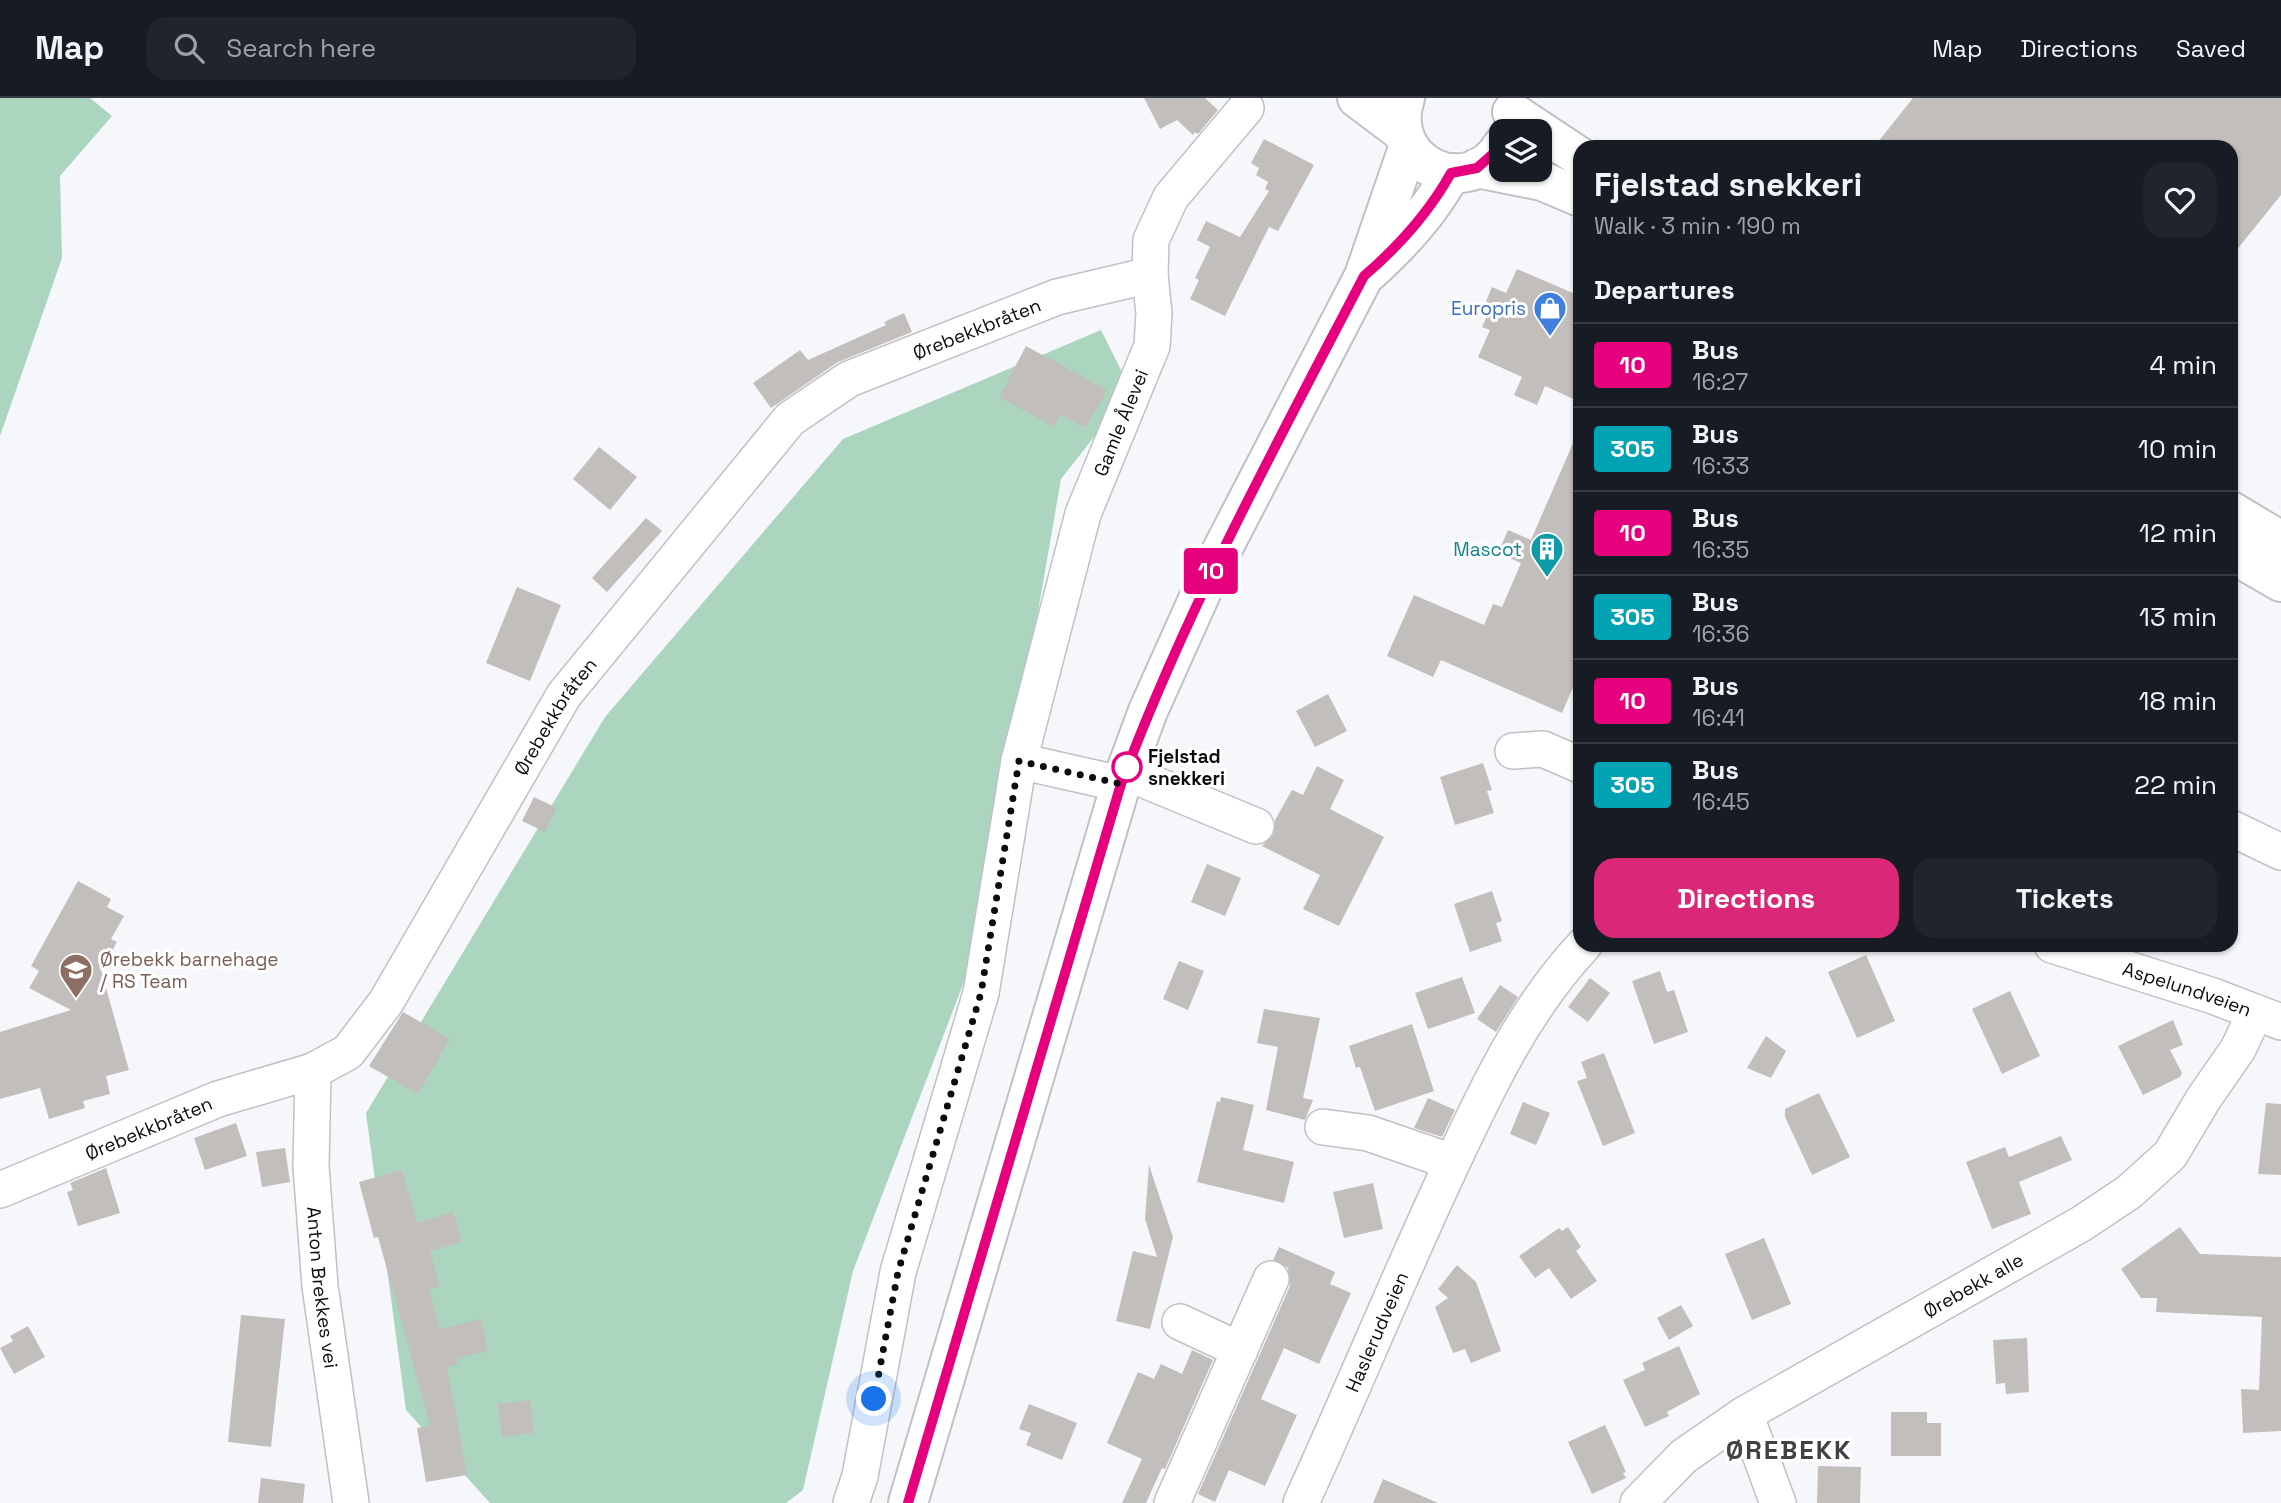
<!DOCTYPE html>
<meta charset="utf-8">
<style>
body{margin:0;font-family:"Space Grotesk",sans-serif;background:#20242c;color:#f1f3f6;height:100vh;display:flex;flex-direction:column;font-size:26px;white-space:nowrap}
*{box-sizing:border-box;margin:0}
p{font-size:23px;color:#9ea1a6}
.icon{flex:none;width:38px;height:38px;fill:none;stroke:currentColor;stroke-width:2;stroke-linecap:round;stroke-linejoin:round}
.map{position:relative;flex:1;overflow:hidden}
.panel{position:absolute;left:1573px;top:42px;width:665px;height:812px;display:flex;flex-direction:column;background:#171b24;border-radius:21px;box-shadow:0 2px 5px #0004}
.panel>*{flex:none}
.badge{padding:0 14px;border-radius:5px;font-size:24px;line-height:46px}
.buttons{position:absolute;left:1489px;top:21px;display:grid;gap:14px}
.buttons a{display:grid;place-items:center;width:63px;height:63px;border-radius:14px;background:#171b24;box-shadow:0 2px 5px #0004;font-size:35px}
.you{position:absolute;width:35px;height:35px;margin:-18px;border:5px solid #fff;border-radius:50%;background:#1a73e8;box-shadow:0 0 0 10px #1a73e833}
.map>.badge{position:absolute;translate:-50% -50%;box-shadow:0 0 0 4px #fff}
h2{padding:0 21px;font-size:26px;line-height:63px}
.round{display:grid;place-items:center;flex:none;width:74px;height:74px;border-radius:21px;background:#20242c}
.overview{display:flex;align-items:center;justify-content:space-between;height:119px;padding:0 21px}
h1{font-size:33px;font-weight:700;line-height:52px}
.primary-button{display:flex;gap:14px;margin-top:auto;padding:14px 21px}
.primary-button a{flex:1;height:80px;border-radius:21px;background:#db2777;color:#fff;font-size:28px;font-weight:700;line-height:80px;text-align:center}
.primary-button a+a{background:#20242c;color:#f1f3f6}
ul{padding:0;list-style:none}
li{display:flex;align-items:center;gap:21px;height:84px;padding:0 21px;border-top:2px solid #363941}
li div{flex:1}
li b{display:block;font-size:26px}
li em{font-style:normal}
li .badge{min-width:77px;font-weight:700;text-align:center}
header{display:flex;align-items:center;gap:42px;box-sizing:border-box;height:98px;padding:0 35px;background:#171b24;border-bottom:2px solid #363941}
header strong{font-size:33px}
nav{display:flex;gap:38px;margin-inline-start:auto;font-size:24px}
.search{width:490px;height:63px;background:#20242c;display:flex;align-items:center;gap:18px;box-sizing:border-box;padding:0 24px;border-radius:21px;color:#9ea1a6;font-size:26px}
.map>svg:first-child{display:block}
.green{fill:#acd5c0}
.building{fill:#c2bebb}
.lines{fill:none;stroke-linecap:round;stroke-linejoin:round}
.minor-casing{stroke:#bfc1c5;stroke-width:38}
.major-casing{stroke:#bfc1c5;stroke-width:42}
.highway-casing{stroke:#bfc1c5;stroke-width:42}
.minor{stroke:#fff;stroke-width:35}
.major{stroke:#fff;stroke-width:38}
.highway{stroke:#fff;stroke-width:38}
.line-casing{stroke:#fff;stroke-width:16}
.line{stroke:#e6007e;stroke-width:10}
.walk{stroke:#0c0c0e;stroke-width:7;stroke-dasharray:0 12.6}
.stop-dot{fill:#fff;stroke:#e6007e;stroke-width:3.5}
.labels{text-anchor:middle;stroke-width:6;stroke-linejoin:round;paint-order:stroke}
.shop-label{font-size:19px;fill:#366cbe;stroke:#fff;text-anchor:end}
.street-label{font-size:19px;fill:#0c0c0e;stroke:#fff}
.culture-label{font-size:19px;fill:#0d838f;stroke:#fff;text-anchor:end}
.stop-label{font-size:19px;font-weight:bold;fill:#0c0c0e;stroke:#fff;text-anchor:start}
.education-label{font-size:19px;fill:#785e54;stroke:#fff;text-anchor:start}
.district-label{font-size:26px;font-weight:bold;letter-spacing:2px;fill:#414245;stroke:#fff}
</style>
<header>
<strong>Map</strong>
<div class="search"><svg class="icon" aria-label="search" viewBox="0 0 24 24"><circle cx="10" cy="10" r="6"/><path d="M15 15l6 6"/></svg>Search here</div>
<nav><a>Map</a><a>Directions</a><a>Saved</a></nav>
</header>
<div class="map">
<svg width="2281" height="1405" viewBox="0 0 2281 1405">
<rect width="100%" height="100%" fill="#f6f7fb"/>
<path class="green" d="M0 0H90L112 18 60 78 62 160 0 338Z
M1101 232 1131 292 1061 381 982 837 853 1173 803 1392 786 1405H490L406 1312 366 1015 605 619 843 341Z"/>
<path class="building" d="M1144 0H1205L1218 12 1198 36 1195 34 1193 37 1177 22 1160 31Z
M1913 0H2281V97L2231 159V49H1874Z
M1264 41 1314 67 1278 133 1269 129 1225 218 1190 201 1199 182 1195 180 1210 149 1197 142 1206 123 1240 139 1269 93 1265 91 1268 84 1256 77 1259 70 1251 65Z
M1517 171 1580 198V304L1545 288 1537 307 1514 297 1522 279 1478 259 1490 232 1482 229 1488 216 1482 213 1492 189 1506 195Z
M904 215 912 234 838 264 771 310 753 285 800 252 808 262 886 227 884 224Z
M1026 248 1107 292 1086 330 1061 317 1054 329 999 299Z
M1580 329V573L1562 615 1441 562 1433 579 1387 558 1414 497 1484 527 1493 506 1502 509 1521 465 1498 455 1508 432 1531 442Z
M599 349 637 379 610 412 573 381Z
M646 420 662 433 607 494 592 480Z
M517 489 561 507 530 583 486 565Z
M1328 596 1347 633 1315 649 1296 613Z
M1483 665 1492 692 1487 693 1494 715 1455 727 1440 679Z
M1317 668 1344 682 1330 711 1384 739 1339 828 1303 811 1320 777 1262 748 1274 736 1275 722 1292 692 1303 697Z
M534 699 557 710 545 734 522 723Z
M1207 766 1241 780 1225 818 1191 804Z
M78 783 111 801 107 809 124 818 111 841 117 844 101 872 129 972 106 978 110 996 83 1003 85 1010 49 1021 40 990 0 1001V934L71 912 29 890 39 873 31 868Z
M1492 793 1502 823 1496 825 1502 843 1470 854 1454 806Z
M1866 857 1895 923 1857 940 1828 874Z
M1179 863 1204 873 1188 912 1163 901Z
M1660 873 1667 894 1674 892 1688 934 1654 946 1632 883Z
M1462 879 1475 915 1428 931 1415 895Z
M1590 880 1610 895 1588 924 1568 909Z
M1500 887 1518 899 1496 934 1477 921Z
M2010 893 2040 958 2002 976 1972 911Z
M1264 911 1320 920 1303 1000 1313 1002 1305 1022 1266 1012 1278 949 1257 945Z
M403 914 450 941 418 996 369 968Z
M2173 922 2183 947 2170 952 2182 975 2180 979 2143 997 2118 948Z
M1412 926 1434 993 1375 1013 1360 969 1356 970 1349 948Z
M1766 938 1786 953 1771 980 1747 970Z
M1604 955 1635 1035 1603 1048 1577 983 1587 980 1581 964Z
M1819 995 1850 1059 1812 1077 1785 1019V1011Z
M1221 999 1254 1007 1243 1052 1294 1064 1284 1105 1197 1084 1217 1003 1220 1004Z
M1428 1000 1455 1012 1442 1039 1414 1030Z
M1523 1004 1550 1015 1536 1047 1510 1036Z
M2266 1005 2281 1006V1077L2258 1076Z
M236 1025 247 1058 205 1072 194 1040Z
M2061 1038 2072 1062 2019 1084 2031 1116 1992 1131 1966 1064 2005 1049 2009 1059Z
M285 1050 290 1084 262 1089 256 1054Z
M1149 1067 1173 1139 1150 1231 1116 1223 1133 1153 1157 1159 1145 1121Z
M106 1070 120 1115 78 1128 67 1094 73 1092 70 1085Z
M402 1072 417 1125 453 1114 462 1144 430 1153 440 1188 429 1191 440 1231 481 1221 488 1253 457 1260 458 1266 447 1269 467 1377 426 1384 417 1330 430 1327 378 1139 374 1140 359 1084Z
M1373 1085 1383 1131 1344 1140 1333 1094Z
M1568 1129 1581 1149 1576 1153 1597 1183 1571 1201 1549 1170 1535 1180 1519 1158 1559 1130 1562 1133Z
M2180 1129 2200 1156 2281 1159V1333L2243 1335 2241 1291 2259 1292 2262 1219 2156 1214 2157 1200H2141L2121 1171Z
M1764 1140 1791 1206 1752 1222 1725 1156Z
M1279 1149 1335 1174 1330 1186 1351 1195 1319 1266 1284 1250 1261 1301 1297 1317 1265 1388 1229 1372 1215 1404 1198 1396 1290 1188 1288 1170 1273 1162Z
M1457 1167 1476 1184 1501 1253 1471 1265 1465 1251 1453 1255 1435 1209 1448 1200 1438 1191Z
M1681 1207 1693 1228 1669 1242 1657 1220Z
M241 1217 285 1221 271 1349 228 1344Z
M28 1228 45 1259 14 1276 0 1250 13 1243 10 1238Z
M2027 1240 2029 1294 2006 1296 2005 1285 1996 1286 1993 1242Z
M1679 1248 1700 1296 1667 1314 1669 1318 1645 1329 1623 1282 1645 1272 1642 1265Z
M1192 1252 1213 1262 1165 1371 1162 1370 1146 1405H1122L1142 1361 1107 1345 1138 1274 1154 1281 1161 1266 1182 1276Z
M530 1302 534 1335 502 1339 498 1306Z
M1029 1306 1077 1325 1062 1362 1026 1347 1031 1335 1019 1331Z
M1891 1314H1927V1325H1941V1358H1891Z
M1605 1327 1626 1374 1623 1375 1626 1380 1592 1396 1568 1344Z
M1818 1368 1861 1369 1860 1405H1817Z
M261 1380 305 1386 303 1405H258Z
M1383 1381 1438 1405H1373Z"/>
<g class="lines">
<defs>
<g id="minor">
<path d="M1513 653 1543 651 1580 667"/>
<path id="s1" d="M1019 663 1083 416 1152 248 1154 215 1150 177 1151 142 1171 99 1246 10"/>
<path d="M1125 674 1256 728"/>
<path d="M2231 730 2281 754"/>
<path id="s2" d="M2052 847 2213 898 2281 924"/>
<path id="s3" d="M313 973 311 1068 320 1188 351 1405"/>
<path d="M1323 1029 1368 1035 1452 1064"/>
<path id="s4" d="M0 1092 218 1001 313 973 348 954 386 904 564 597 790 321 849 281 1057 199 1150 177"/>
<path d="M1180 1224 1240 1252"/>
<path d="M1745 1316 1778 1405"/>
<path d="M851 1405 860 1378 898 1174 981 895 1019 663 1121 686"/>
<path d="M1172 1405 1271 1181"/>
<path id="s5" d="M1301 1405C1349 1300 1393 1193 1441 1089 1480 1005 1520 915 1584 847"/>
<path id="s6" d="M1638 1405 1684 1358 1745 1316 2081 1126 2129 1094 2170 1057 2204 1000 2238 951 2255 915"/>
</g>
<path id="major" d="M1368 175C1401 145 1430 114 1451 75
M908 1405 1121 686 1148 613 1209 477 1364 178 1408 50"/>
<path id="highway" d="M1357 0 1401 33
M1405 0C1384 65 1467 105 1502 48
M1512 14 1580 59
M1477 70 1542 83 1580 99
M2231 413 2281 443
M2231 455 2281 484"/>
</defs>
<use href="#minor" class="minor-casing"/>
<use href="#major" class="major-casing"/>
<use href="#highway" class="highway-casing"/>
<use href="#minor" class="minor"/>
<use href="#major" class="major"/>
<use href="#highway" class="highway"/>
</g>
<g class="lines">
<defs>
<path id="line" d="M908 1405 1121 686C1187 510 1277 345 1364 178 1399 148 1428 116 1451 75L1477 70 1502 48"/>
</defs>
<use href="#line" class="line-casing"/>
<use href="#line" class="line"/>
<path class="walk" d="M874 1301 898 1174 981 895 1019 663 1121 686 1127 669"/>
</g>
<defs>
<symbol id="shop-pin" viewBox="-11 -11 22 30"><path d="M0 17L-7.5 6A9.5 9.5 0 1 1 7.5 6Z" fill="#3f7fe0" stroke="#fff"/><path d="M-5-2.5h2.3a2.7 3.5 0 0 1 5.4 0H5L5.5 6h-11ZM-1.5-2.5h3a1.5 2.3 0 0 0-3 0Z" fill="#fff"/></symbol>
<symbol id="building-pin" viewBox="-11 -11 22 30"><path d="M0 17L-7.5 6A9.5 9.5 0 1 1 7.5 6Z" fill="#0f9aa8" stroke="#fff"/><path d="M-4-6H4V6H1V3H-1V6H-4ZM-2.5-4.3h1.7v1.8h-1.7ZM.8-4.3h1.7v1.8H.8ZM-2.5-1h1.7V.8h-1.7ZM.8-1h1.7V.8H.8Z" fill="#fff"/></symbol>
<symbol id="school-pin" viewBox="-11 -11 22 30"><path d="M0 17L-7.5 6A9.5 9.5 0 1 1 7.5 6Z" fill="#8d6e63" stroke="#fff"/><path d="M0-5L7-2L0 1L-7-2ZM-4 1L0 2.5L4 1V4Q0 6-4 4Z" fill="#fff"/></symbol>
</defs>
<g fill-rule="evenodd">
<use href="#shop-pin" x="1531" y="191" width="38" height="52"/>
<use href="#building-pin" x="1528" y="432" width="38" height="52"/>
<use href="#school-pin" x="57" y="853" width="38" height="52"/>
</g>
<circle class="stop-dot" cx="1127" cy="669" r="14"/>
<g class="labels">
<g class="shop-label">
<text x="1526" y="217">Europris</text>
</g>
<g class="street-label">
<text dy="7" stroke="none"><textPath href="#s4" startOffset="1358">Ørebekkbråten</textPath></text>
<text dy="7" stroke="none"><textPath href="#s1" startOffset="354">Gamle Ålevei</textPath></text>
<text dy="7" stroke="none"><textPath href="#s4" startOffset="770">Ørebekkbråten</textPath></text>
<text dy="7" stroke="none"><textPath href="#s2" startOffset="142">Aspelundveien</textPath></text>
<text dy="7" stroke="none"><textPath href="#s4" startOffset="161">Ørebekkbråten</textPath></text>
<text dy="7" stroke="none"><textPath href="#s6" startOffset="402">Ørebekk alle</textPath></text>
<text dy="7" stroke="none"><textPath href="#s3" startOffset="217">Anton Brekkes vei</textPath></text>
<text dy="7" stroke="none"><textPath href="#s5" startOffset="187">Haslerudveien</textPath></text>
</g>
<g class="culture-label">
<text x="1522" y="458">Mascot</text>
</g>
<g class="stop-label">
<text x="1148" y="665">Fjelstad<tspan x="1148" dy="22">snekkeri</tspan></text>
</g>
<g class="education-label">
<text x="100" y="868">Ørebekk barnehage<tspan x="100" dy="22">/ RS Team</tspan></text>
</g>
<g class="district-label">
<text x="1789" y="1361">ØREBEKK</text>
</g>
</g>
</svg>
<div class="buttons">
<a><svg class="icon" aria-label="layers" viewBox="0 0 24 24"><path d="M12 4l9 5-9 5-9-5zM3 14l9 5 9-5"/></svg></a>
</div>
<div class="you" style="left:874px;top:1301px"></div>
<b class="badge" style="left:1211px;top:473px;background:#e6007e;color:#fff">10</b>
<section class="panel">
<div class="overview"><div><h1>Fjelstad snekkeri</h1><p>Walk · 3 min · 190 m</p></div><a class="round"><svg class="icon" aria-label="heart" viewBox="0 0 24 24"><path d="M12 20l-8-8c-3-5 5-10 8-4 3-6 11-1 8 4z"/></svg></a></div>
<h2>Departures</h2>
<ul>
<li><span class="badge" style="background:#e6007e;color:#fff">10</span><div><b>Bus</b><p>16:27</p></div><em>4 min</em></li>
<li><span class="badge" style="background:#00a3b4;color:#fff">305</span><div><b>Bus</b><p>16:33</p></div><em>10 min</em></li>
<li><span class="badge" style="background:#e6007e;color:#fff">10</span><div><b>Bus</b><p>16:35</p></div><em>12 min</em></li>
<li><span class="badge" style="background:#00a3b4;color:#fff">305</span><div><b>Bus</b><p>16:36</p></div><em>13 min</em></li>
<li><span class="badge" style="background:#e6007e;color:#fff">10</span><div><b>Bus</b><p>16:41</p></div><em>18 min</em></li>
<li><span class="badge" style="background:#00a3b4;color:#fff">305</span><div><b>Bus</b><p>16:45</p></div><em>22 min</em></li>
</ul>
<div class="primary-button"><a>Directions</a><a>Tickets</a></div>
</section>
</div>
